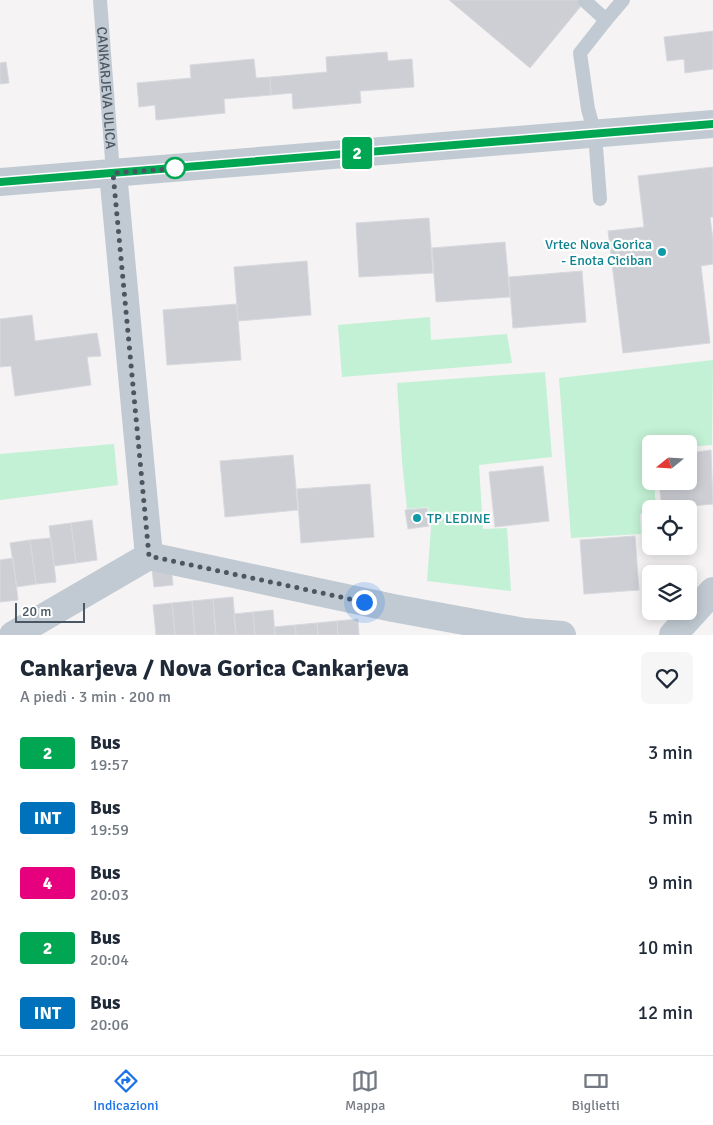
<!DOCTYPE html>
<html lang="it">
<meta charset="utf-8">
<style>
body{margin:0;font-family:Signika,sans-serif;background:#f6f6f7;color:#1f2937;height:100vh;display:flex;flex-direction:column;font-size:19px;white-space:nowrap}
*{box-sizing:border-box;margin:0}
p{font-size:16px;color:#747a83}
.icon{flex:none;width:28px;height:28px;fill:none;stroke:currentColor;stroke-width:2;stroke-linecap:round;stroke-linejoin:round}
.map{position:relative;height:635px;overflow:hidden}
.drawer{display:flex;flex-direction:column;background:#fff;flex:1}
.drawer>*{flex:none}
.badge{padding:0 10px;border-radius:4px;font-size:18px;line-height:32px}
.needle{width:32px;rotate:252deg}
.fabs{position:absolute;left:642px;top:435px;display:grid;gap:10px}
.fabs a{display:grid;place-items:center;width:55px;height:55px;border-radius:8px;background:#fff;box-shadow:0 2px 12px #0003;font-size:25px}
.scale{position:absolute;left:15px;bottom:12px;width:70px;box-sizing:border-box;padding-left:5px;border:2px solid #4a5661;border-top:0;font-size:14px;line-height:18px;white-space:nowrap;color:#4a5661;-webkit-text-stroke:4px #fff;paint-order:stroke}
.you{position:absolute;width:25px;height:25px;margin:-12px;border:4px solid #fff;border-radius:50%;background:#1a73e8;box-shadow:0 0 0 8px #1a73e833}
.map>.badge{position:absolute;translate:-50% -50%;box-shadow:0 0 0 2px #fff}
.round{display:grid;place-items:center;flex:none;width:52px;height:52px;border-radius:8px;background:#f6f6f7}
.head{display:flex;align-items:center;justify-content:space-between;height:85px;padding:0 20px}
h1{font-size:24px;font-weight:700;line-height:38px}
ul{padding:0;list-style:none}
li{display:flex;align-items:center;gap:15px;height:65px;padding:0 20px}
li div{flex:1}
li b{display:block;font-size:19px}
li em{font-style:normal}
li .badge{min-width:55px;font-weight:700;text-align:center}
.tab-bar{display:flex;justify-content:space-around;align-items:center;height:70px;border-top:1px solid #e0e1e3;background:#fff;font-size:14px;color:#747a83}
.tab-bar a{display:grid;justify-items:center;gap:2px}
.tab-bar .current{color:#1a73e8}
.map>svg:first-child{display:block}
.green{fill:#c3f1d5}
.building{fill:#cdcfd5;stroke:#d7d9de}
.lines{fill:none;stroke-linecap:round;stroke-linejoin:round}
.service{stroke:#c1cad2;stroke-width:14}
.minor{stroke:#c1cad2;stroke-width:28}
.line-casing{stroke:#fff;stroke-width:11}
.line{stroke:#00a651;stroke-width:8}
.walk{stroke:#4a5661;stroke-width:5;stroke-dasharray:0 9}
.stop-dot{fill:#fff;stroke:#00a651;stroke-width:2.5}
.culture-dot{fill:#0f9aa8;stroke:#fff;stroke-width:2}
.labels{text-anchor:middle;stroke-width:4.5;stroke-linejoin:round;paint-order:stroke}
.street-label{font-size:14px;fill:#4a5661;stroke:#fff}
.culture-label{font-size:14px;fill:#0d838f;stroke:#fff;text-anchor:end}
</style>
<div class="map">
<svg width="713" height="635" viewBox="0 0 713 635">
<rect width="100%" height="100%" fill="#f5f3f3"/>
<path class="green" d="M430 317 431 340 507 334 512 363 342 377 338 325Z
M713 360 712 445 689 447V444H651V481H654L656 509H651V512L640 514 641 534 571 538 559 378Z
M545 372 552 457 479 465 483 529 507 528 511 591 427 581 431 528 428 507 407 509 402 461 397 383Z
M114 444 118 485 0 500V454Z"/>
<path class="building" d="M449 0H586L530 68Z
M713 31V69L685 73 684 59 667 61 664 37Z
M387 52 388 61 412 59 414 87 360 91 361 103 293 109 292 93 271 95 270 77 327 72 326 57Z
M254 59 256 78 270 77 271 95 224 99 225 113 156 120 155 105 139 107 137 83 191 78 190 65Z
M6 62 9 83 0 84V63Z
M713 167V217H710L713 240V264L701 266 710 343 623 353 608 231 644 227 638 176Z
M429 218 433 273 359 277 356 223Z
M505 242 510 297 436 302 432 248Z
M307 261 311 315 238 321 234 267Z
M582 271 586 322 513 328 509 277Z
M237 304 241 360 167 365 163 310Z
M32 315 35 341 97 333 101 356 87 357 91 385 15 396 11 366 0 367V319Z
M711 450 713 504 662 509 659 481H689V453Z
M293 455 298 510 225 517 220 461Z
M543 466 549 521 495 527 489 472Z
M370 484 374 537 301 543 297 489Z
M427 508 429 526 408 529 405 510Z
M92 520 97 560 76 563 71 523Z
M71 523 76 563 54 566 49 526Z
M635 536 639 590 584 594 580 540Z
M51 538 56 582 36 584 30 540Z
M30 540 36 584 17 587 10 543Z
M13 558 18 600 0 602V560Z
M171 566 173 585 154 587 152 569Z
M233 597 236 635H216L213 599Z
M213 599 216 635H195L192 601Z
M192 601 195 635H175L172 603Z
M172 603 175 635H156L153 605Z
M273 610 275 635H255L253 612Z
M253 612 255 635H236L234 614Z
M358 619 359 635H338L337 621Z
M337 621 338 635H318L317 623Z
M317 623 318 635H296L295 625Z
M295 625 296 635H275L274 627Z"/>
<g class="lines">
<g class="service">
<path id="s1" d="M100 0 113 173"/>
<path d="M585 1 606 20"/>
<path d="M600 199 595 134 588 109 580 53 606 20 623 0"/>
</g>
<path class="minor" d="M0 182 713 124
M149 556 393 608 524 632 562 635
M13 635 149 556 113 173
M673 635 713 591"/>
</g>
<g class="lines">
<defs>
<path id="line" d="M0 182 713 124"/>
</defs>
<use href="#line" class="line-casing"/>
<use href="#line" class="line"/>
<path class="walk" d="M175 168H182L113 173 149 556 364 602"/>
</g>
<circle class="stop-dot" cx="175" cy="168" r="10"/>
<g class="culture-dot">
<circle cx="662" cy="252" r="5"/>
<circle cx="417" cy="518" r="5"/>
</g>
<g class="labels">
<g class="street-label">
<text dy="5" stroke="none"><textPath href="#s1" startOffset="88">CANKARJEVA ULICA</textPath></text>
</g>
<g class="culture-label">
<text x="652" y="249">Vrtec Nova Gorica<tspan x="652" dy="16">- Enota Ciciban</tspan></text>
<text x="427" y="523" text-anchor="start">TP LEDINE</text>
</g>
</g>
</svg>
<div class="fabs">
<a><svg class="needle" viewBox="-14 -14 28 28"><path d="M0-13l5 13h-10z" fill="#e53935"/><path d="M0 13l5-13h-10z" fill="#747a83"/></svg></a>
<a><svg class="icon" aria-label="locate" viewBox="0 0 24 24"><circle cx="12" cy="12" r="6"/><path d="M12 2v4M12 18v4M2 12h4M18 12h4"/></svg></a>
<a><svg class="icon" aria-label="layers" viewBox="0 0 24 24"><path d="M12 4l9 5-9 5-9-5zM3 14l9 5 9-5"/></svg></a>
</div>
<div class="scale">20 m</div>
<div class="you" style="left:364px;top:602px"></div>
<b class="badge" style="left:357px;top:153px;background:#00a651;color:#fff">2</b>
</div>
<section class="drawer">
<div class="head"><div><h1>Cankarjeva / Nova Gorica Cankarjeva</h1><p>A piedi · 3 min · 200 m</p></div><a class="round"><svg class="icon" aria-label="heart" viewBox="0 0 24 24"><path d="M12 20l-8-8c-3-5 5-10 8-4 3-6 11-1 8 4z"/></svg></a></div>
<ul>
<li><span class="badge" style="background:#00a651;color:#fff">2</span><div><b>Bus</b><p>19:57</p></div><em>3 min</em></li>
<li><span class="badge" style="background:#0072bc;color:#fff">INT</span><div><b>Bus</b><p>19:59</p></div><em>5 min</em></li>
<li><span class="badge" style="background:#e6007e;color:#fff">4</span><div><b>Bus</b><p>20:03</p></div><em>9 min</em></li>
<li><span class="badge" style="background:#00a651;color:#fff">2</span><div><b>Bus</b><p>20:04</p></div><em>10 min</em></li>
<li><span class="badge" style="background:#0072bc;color:#fff">INT</span><div><b>Bus</b><p>20:06</p></div><em>12 min</em></li>
</ul>
</section>
<nav class="tab-bar">
<a class="current"><svg class="icon" aria-label="directions" viewBox="0 0 24 24"><path d="M12 3l9 9-9 9-9-9zM9 14v-3h6M13 9l2 2-2 2"/></svg>Indicazioni</a>
<a><svg class="icon" aria-label="map" viewBox="0 0 24 24"><path d="M3 6l6-2 6 2 6-2v14l-6 2-6-2-6 2zM9 4v14M15 6v14"/></svg>Mappa</a>
<a><svg class="icon" aria-label="tickets" viewBox="0 0 24 24"><path d="M3 7h18v10H3zM15 7v10"/></svg>Biglietti</a>
</nav>
